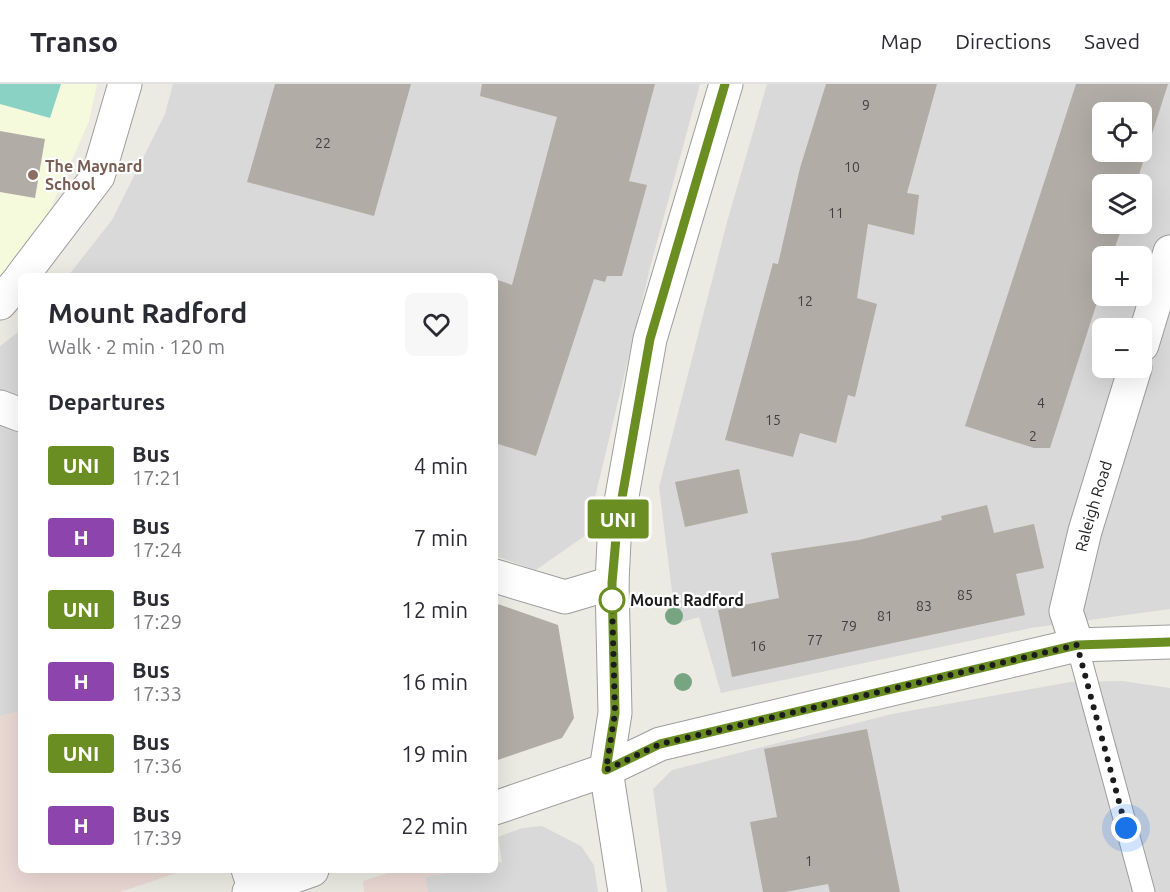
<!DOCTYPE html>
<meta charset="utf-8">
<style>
body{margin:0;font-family:Ubuntu,sans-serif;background:#f7f7f7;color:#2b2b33;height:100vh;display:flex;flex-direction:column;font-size:22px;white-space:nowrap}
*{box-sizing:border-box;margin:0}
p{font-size:20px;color:#7c7c81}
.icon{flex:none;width:33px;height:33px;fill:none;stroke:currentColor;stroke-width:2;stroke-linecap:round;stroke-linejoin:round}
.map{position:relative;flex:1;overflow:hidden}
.details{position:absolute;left:18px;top:189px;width:480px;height:600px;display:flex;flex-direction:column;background:#fff;border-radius:9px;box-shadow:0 6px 24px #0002}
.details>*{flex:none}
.badge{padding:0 12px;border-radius:4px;font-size:21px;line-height:39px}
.buttons{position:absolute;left:1092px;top:18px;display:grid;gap:12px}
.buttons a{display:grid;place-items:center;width:60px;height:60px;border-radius:9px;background:#fff;box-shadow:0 6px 24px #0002;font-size:30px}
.you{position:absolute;width:30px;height:30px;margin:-15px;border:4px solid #fff;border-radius:50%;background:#1a73e8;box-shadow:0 0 0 9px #1a73e833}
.map>.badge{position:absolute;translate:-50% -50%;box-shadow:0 0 0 3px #fff}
h2{padding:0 30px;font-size:22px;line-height:54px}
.round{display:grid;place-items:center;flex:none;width:63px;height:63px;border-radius:9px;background:#f7f7f7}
.overview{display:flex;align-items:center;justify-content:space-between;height:102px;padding:0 30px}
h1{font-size:28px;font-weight:700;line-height:45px}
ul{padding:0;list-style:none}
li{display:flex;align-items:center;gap:18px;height:72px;padding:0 30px}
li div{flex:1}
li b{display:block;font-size:22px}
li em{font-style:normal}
li .badge{min-width:66px;font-weight:700;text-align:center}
header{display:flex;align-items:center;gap:36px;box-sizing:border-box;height:84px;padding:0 30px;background:#fff;border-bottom:2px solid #e1e1e2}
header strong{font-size:28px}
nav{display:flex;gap:33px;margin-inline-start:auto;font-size:21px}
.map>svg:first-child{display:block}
.residential{fill:#dad9d9;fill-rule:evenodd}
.commercial{fill:#ebd9d4}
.education{fill:#f5fadd}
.pitch{fill:#8ad2c4}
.building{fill:#b1ada6;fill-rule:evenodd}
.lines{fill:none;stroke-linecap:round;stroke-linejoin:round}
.service-casing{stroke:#9d9d9d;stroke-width:23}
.minor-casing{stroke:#9d9d9d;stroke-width:35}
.service{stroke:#fff;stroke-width:21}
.minor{stroke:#fff;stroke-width:33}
.tree{fill:#77a581}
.line-casing{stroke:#fff;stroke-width:14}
.line{stroke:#6b8e23;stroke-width:9}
.walk{stroke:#1c1c1c;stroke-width:6;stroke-dasharray:0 10.8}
.education-dot{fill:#8d6e63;stroke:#fff;stroke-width:2}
.stop-dot{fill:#fff;stroke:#6b8e23;stroke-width:3}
.labels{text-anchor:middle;stroke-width:4.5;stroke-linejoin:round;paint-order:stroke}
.number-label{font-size:14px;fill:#41403e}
.education-label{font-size:16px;font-weight:bold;fill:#785e54;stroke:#fff;text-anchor:start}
.street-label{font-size:16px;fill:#1c1c1c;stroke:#fff}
.stop-label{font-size:16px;font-weight:bold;fill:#1c1c1c;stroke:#fff;text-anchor:start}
</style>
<header>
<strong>Transo</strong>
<nav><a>Map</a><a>Directions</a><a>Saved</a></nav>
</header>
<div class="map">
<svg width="1170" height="808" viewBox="0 0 1170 808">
<rect width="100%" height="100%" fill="#ecebe3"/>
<path class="residential" d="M173 0H700L651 180 586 451 536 486 495 472V192H68L112 136 165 30Z
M767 0H1170V525L1031 544 721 609 699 533 676 540 659 403 727 138ZM1102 28H1142V68H1102ZM1102 100H1142V140H1102ZM1102 172H1142V212H1102ZM1102 244H1142V284H1102Z
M21 246V627L0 632V262Z
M1122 597 1170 604V808H667L653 705 672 686 892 630 1070 598Z
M542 742 581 762 594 781 598 808H428L425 793 461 786H495V779L502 778 498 753 522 744Z"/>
<path class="commercial" d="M21 627V786H185L120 808H0V632Z
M398 786H461L425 793 428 808H364L363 797Z"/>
<path class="education" d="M0 0H97L89 37 42 144 0 195Z"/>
<path class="pitch" d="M0 0H61L50 34 0 20Z"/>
<path class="building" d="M275 0H411L374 132 247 98Z
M482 0H655L629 97 647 101 622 192H607L605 198 594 195 536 372 495 359V195L512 201 557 33 480 12Z
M826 0H937L907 109 919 111 914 151 868 140 857 214 877 220 855 313 848 311 836 359 800 349 793 373 725 356 773 179 778 180 800 84Z
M1076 0H1168L1136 100H1102V140H1123L1112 172H1102V203L1050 364H1034L965 342ZM1102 28H1142V68H1102Z
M0 47 45 55 35 114 0 108Z
M739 385 748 429 685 443 675 398Z
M987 421 994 449 1034 440 1044 484 1016 490 1025 531 732 593 718 526 779 514 771 469 859 456 942 436 941 432Z
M495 519 558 541 574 634 562 654 495 677Z
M867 645 900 808H830L828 800 785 808H763L750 738 777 733 764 665Z"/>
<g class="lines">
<defs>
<path id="service" d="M1077 561 1144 808
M242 786 249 808"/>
<g id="minor">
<path d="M22 192 98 92 125 0"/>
<path d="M0 219 21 194"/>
<path d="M1142 261 1170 168"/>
<path d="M0 323 21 331"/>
<path d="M495 492 565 513 612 499"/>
<path id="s1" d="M1077 561 1066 527 1085 447 1135 284"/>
<path d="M495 724 606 686 660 660 1077 561 1170 558"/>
<path d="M249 808 312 786"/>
<path d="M625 808 606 686 615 629 612 499 614 457 650 255 726 0"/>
</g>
</defs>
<use href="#service" class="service-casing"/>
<use href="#minor" class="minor-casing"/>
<use href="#service" class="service"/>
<use href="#minor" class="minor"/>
</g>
<g class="tree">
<circle cx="674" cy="532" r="9"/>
<circle cx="683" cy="598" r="9"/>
</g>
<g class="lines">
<defs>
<path id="line" d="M725 0 650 255 617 442 612 499 615 629 606 686 660 660 1077 561 1170 558"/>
</defs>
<use href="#line" class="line-casing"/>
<use href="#line" class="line"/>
<path class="walk" d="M612 516 615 629 606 686 660 660 1077 561 1126 744"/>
</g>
<circle class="education-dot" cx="33" cy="91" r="6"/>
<circle class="stop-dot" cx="612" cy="516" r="12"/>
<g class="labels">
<g class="number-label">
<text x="866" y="26">9</text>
<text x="323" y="64">22</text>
<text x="852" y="88">10</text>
<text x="836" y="134">11</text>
<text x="805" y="222">12</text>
<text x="1041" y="324">4</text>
<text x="773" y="341">15</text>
<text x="1033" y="357">2</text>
<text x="965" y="516">85</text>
<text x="924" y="527">83</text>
<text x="885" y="537">81</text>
<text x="849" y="547">79</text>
<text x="815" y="561">77</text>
<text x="758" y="567">16</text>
<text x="809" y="782">1</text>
</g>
<g class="education-label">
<text x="45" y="88">The Maynard<tspan x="45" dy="18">School</tspan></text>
</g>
<g class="street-label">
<text dy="6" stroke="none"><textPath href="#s1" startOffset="144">Raleigh Road</textPath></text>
</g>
<g class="stop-label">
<text x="630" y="522">Mount Radford</text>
</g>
</g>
</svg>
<div class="buttons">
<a><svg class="icon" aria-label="locate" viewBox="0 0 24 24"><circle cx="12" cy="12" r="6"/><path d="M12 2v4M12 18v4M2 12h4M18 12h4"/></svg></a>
<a><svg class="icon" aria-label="layers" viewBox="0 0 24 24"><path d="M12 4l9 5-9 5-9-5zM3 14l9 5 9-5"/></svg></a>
<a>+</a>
<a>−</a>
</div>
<div class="you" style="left:1126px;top:744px"></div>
<b class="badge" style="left:618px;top:435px;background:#6b8e23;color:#fff">UNI</b>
<section class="details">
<div class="overview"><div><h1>Mount Radford</h1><p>Walk · 2 min · 120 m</p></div><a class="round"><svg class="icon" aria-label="heart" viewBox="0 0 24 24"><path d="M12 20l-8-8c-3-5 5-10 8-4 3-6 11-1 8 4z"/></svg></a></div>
<h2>Departures</h2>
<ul>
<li><span class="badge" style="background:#6b8e23;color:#fff">UNI</span><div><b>Bus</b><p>17:21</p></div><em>4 min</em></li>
<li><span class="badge" style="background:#8e44ad;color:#fff">H</span><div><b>Bus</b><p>17:24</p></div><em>7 min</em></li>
<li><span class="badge" style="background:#6b8e23;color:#fff">UNI</span><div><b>Bus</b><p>17:29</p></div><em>12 min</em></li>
<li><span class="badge" style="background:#8e44ad;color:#fff">H</span><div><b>Bus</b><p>17:33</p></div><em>16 min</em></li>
<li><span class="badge" style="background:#6b8e23;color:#fff">UNI</span><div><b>Bus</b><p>17:36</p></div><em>19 min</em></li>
<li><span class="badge" style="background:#8e44ad;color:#fff">H</span><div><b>Bus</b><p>17:39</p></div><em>22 min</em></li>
</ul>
</section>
</div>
